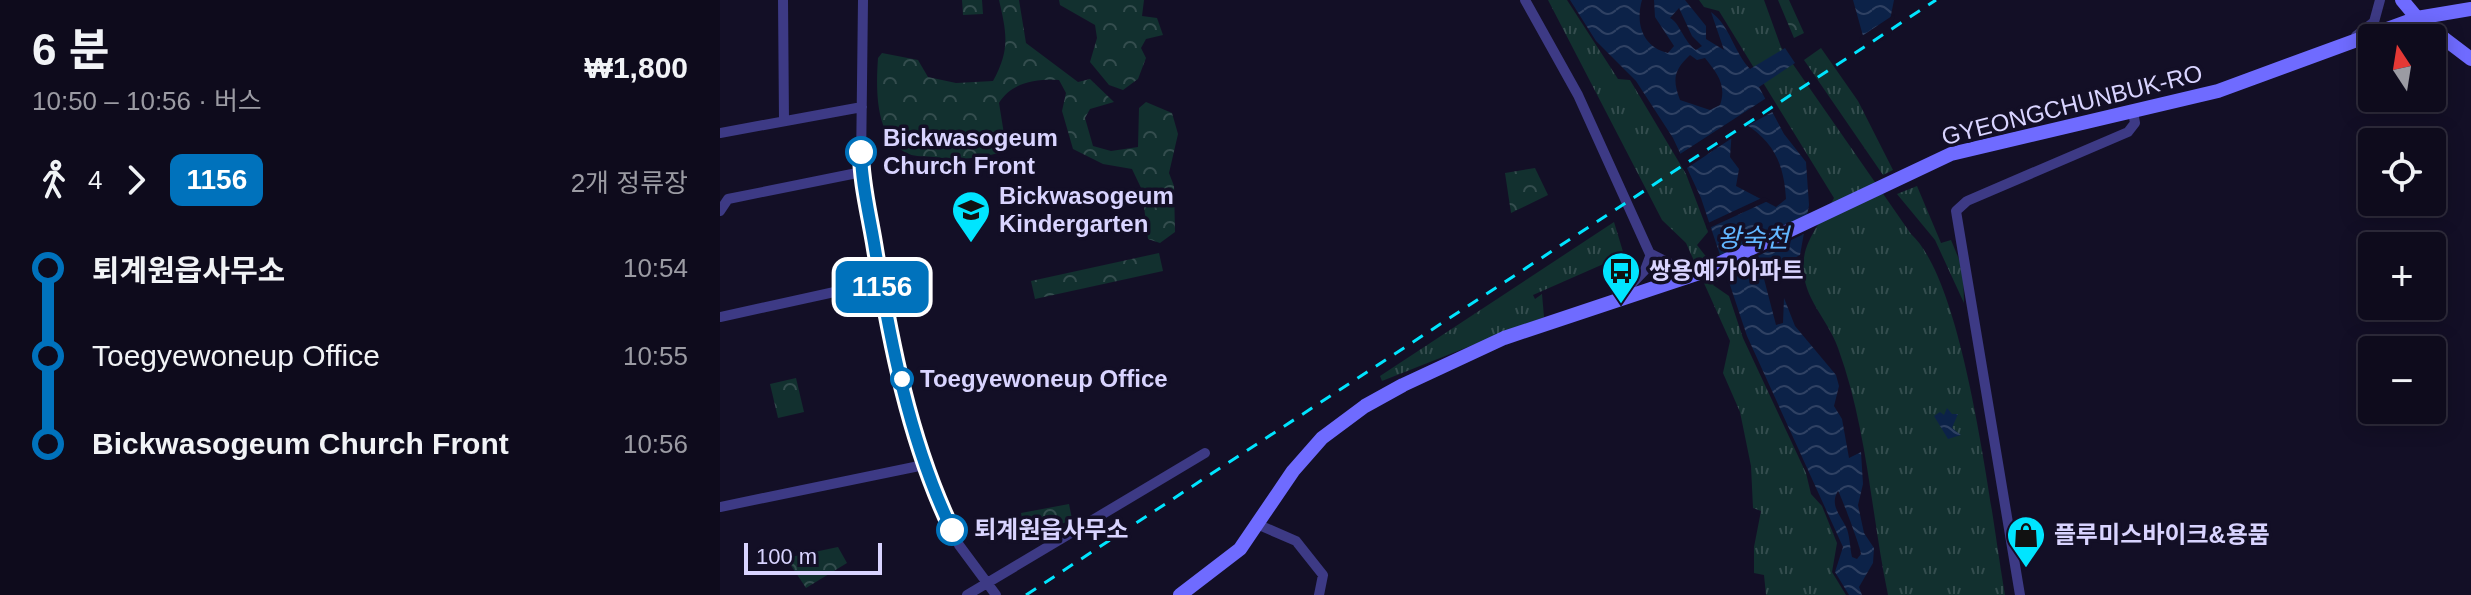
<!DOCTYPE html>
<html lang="ko">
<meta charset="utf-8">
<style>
body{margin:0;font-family:Arial,"Noto Sans KR",sans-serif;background:#1c1929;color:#f1f3f6;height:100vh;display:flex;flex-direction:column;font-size:30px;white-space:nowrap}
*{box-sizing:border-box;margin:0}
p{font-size:26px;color:#9b9ba3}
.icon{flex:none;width:44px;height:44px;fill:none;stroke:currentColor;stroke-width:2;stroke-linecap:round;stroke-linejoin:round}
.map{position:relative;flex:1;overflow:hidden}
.drawer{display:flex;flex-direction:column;background:#0e0b1c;width:720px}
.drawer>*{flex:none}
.badge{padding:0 16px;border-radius:12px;font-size:28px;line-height:52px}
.needle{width:52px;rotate:348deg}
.fabs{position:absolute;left:1638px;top:24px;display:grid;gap:16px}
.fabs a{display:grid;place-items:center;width:88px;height:88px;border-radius:8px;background:#0e0b1c;box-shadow:0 4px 20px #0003,0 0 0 2px #2e2b3b;font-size:40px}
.scale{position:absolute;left:24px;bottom:20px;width:138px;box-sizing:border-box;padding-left:8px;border:4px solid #d9d4ff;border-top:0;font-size:22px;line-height:28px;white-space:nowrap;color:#d9d4ff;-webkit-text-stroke:6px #130f26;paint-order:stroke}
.map>.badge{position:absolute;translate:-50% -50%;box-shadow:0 0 0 4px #fff}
.legs{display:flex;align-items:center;gap:12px;height:88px;padding:0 32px;font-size:26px}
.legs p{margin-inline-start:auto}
.overview{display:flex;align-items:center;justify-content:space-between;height:136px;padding:0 32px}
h1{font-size:44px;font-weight:700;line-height:60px}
ul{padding:0 32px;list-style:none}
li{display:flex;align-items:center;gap:28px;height:88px;font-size:30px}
li i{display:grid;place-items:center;width:12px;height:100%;margin:0 10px;background:currentColor}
li i::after{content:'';width:20px;height:20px;margin:-10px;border:6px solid;border-radius:50%;background:#0e0b1c}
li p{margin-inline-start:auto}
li:first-child i{background:linear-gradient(#0000 50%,currentColor 0)}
li:last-child i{background:linear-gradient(currentColor 50%,#0000 0)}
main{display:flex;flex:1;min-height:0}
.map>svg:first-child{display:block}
.grass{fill:url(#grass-tufts)}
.forest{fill:url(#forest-crowns)}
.water{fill:url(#water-waves);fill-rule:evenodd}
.pier{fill:#130f26}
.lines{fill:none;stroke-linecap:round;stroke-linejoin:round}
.street{stroke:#3d3a85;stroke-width:10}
.secondary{stroke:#6f6bff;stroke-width:14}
.rail{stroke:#00e5ff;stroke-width:3;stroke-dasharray:12 10;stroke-linecap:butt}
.line-1-casing{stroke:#fff;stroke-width:18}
.line-1{stroke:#0072bc;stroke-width:12}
.stop-1-dot{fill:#fff;stroke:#0072bc;stroke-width:4}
.labels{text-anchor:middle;stroke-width:7;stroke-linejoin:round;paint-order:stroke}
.street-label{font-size:24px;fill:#d9d4ff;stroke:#130f26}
.stop-label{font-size:24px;font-weight:bold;fill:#d9d4ff;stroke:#130f26;text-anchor:start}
.poi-label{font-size:24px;font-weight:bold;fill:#d9d4ff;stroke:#130f26;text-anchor:start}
.water-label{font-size:26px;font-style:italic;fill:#62b6ff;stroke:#130f26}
</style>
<main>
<section class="drawer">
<div class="overview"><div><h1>6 분</h1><p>10:50 – 10:56 · 버스</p></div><b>₩1,800</b></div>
<div class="legs"><svg class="icon" aria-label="walk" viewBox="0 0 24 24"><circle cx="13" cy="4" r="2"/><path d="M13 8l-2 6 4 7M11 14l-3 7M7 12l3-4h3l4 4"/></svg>4<svg class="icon" aria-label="forward" viewBox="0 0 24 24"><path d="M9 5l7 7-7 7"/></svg><b class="badge" style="background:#0072bc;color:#fff">1156</b><p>2개 정류장</p></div>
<ul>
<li><i style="color:#0072bc"></i><b>퇴계원읍사무소</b><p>10:54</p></li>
<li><i style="color:#0072bc"></i><span>Toegyewoneup Office</span><p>10:55</p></li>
<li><i style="color:#0072bc"></i><b>Bickwasogeum Church Front</b><p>10:56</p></li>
</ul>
</section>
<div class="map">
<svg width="1751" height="595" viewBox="0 0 1751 595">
<defs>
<pattern id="grass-tufts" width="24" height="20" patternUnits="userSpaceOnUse" patternTransform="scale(2)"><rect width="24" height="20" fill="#12302f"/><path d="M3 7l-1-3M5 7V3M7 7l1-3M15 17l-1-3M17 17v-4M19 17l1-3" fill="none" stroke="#344d4e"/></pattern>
<pattern id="forest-crowns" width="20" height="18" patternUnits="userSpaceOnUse" patternTransform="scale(2)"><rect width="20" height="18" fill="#12302f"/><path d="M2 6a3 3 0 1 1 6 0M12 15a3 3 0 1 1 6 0" fill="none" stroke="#344d4e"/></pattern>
<pattern id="water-waves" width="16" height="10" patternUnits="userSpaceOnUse" patternTransform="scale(2)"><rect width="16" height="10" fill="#0c2248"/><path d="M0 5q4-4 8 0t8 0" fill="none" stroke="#2f4163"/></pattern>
</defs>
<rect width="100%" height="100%" fill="#130f26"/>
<path class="grass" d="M828 0H847L898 79 910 80 966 174 988 232 977 245 1002 277 993 285 1009 296 1023 338 1086 473 1091 494 1102 506 1117 543 1112 572 1126 595H1046L1044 575 1034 573V547L1041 511 1033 508 1031 466 1020 412 1003 373 1010 341 966 243 942 220Z
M979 0H1044L1061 47 1191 234C1246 284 1271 515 1285 595H1168C1151 513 1147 427 1118 348 1106 315 1079 296 1084 258 1086 239 1105 215 1114 198L999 11 984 7Z
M1101 48 1138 101 1173 170 1163 175 1084 60Z
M1197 186 1221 243 1231 240 1243 269 1244 303 1215 240 1177 194Z
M894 222 904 255 813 295 815 299 822 294 824 317 662 381 660 376Z"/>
<path class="forest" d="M242 0H262L263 14 243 15Z
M279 0H299L306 43 358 82 370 79 394 102 370 109 365 118 373 146 391 151 418 147 419 108 426 102 452 113 458 134 449 173 454 186 455 232 440 243 428 239 422 190 412 169 383 164 353 149 342 111 346 93 339 80C316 79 292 82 279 103L284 134 282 152C258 159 238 160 214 157 206 156 195 157 189 154 154 140 156 88 158 58L162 53 198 60 208 77 236 83 273 81C290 50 287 34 279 0Z
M339 0H424L422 16 437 18 443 35 426 39 421 48 426 58 418 79 403 90 389 85 370 62 377 38 375 25 340 5Z
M1058 0H1069L1084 33 1074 38Z
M815 168 828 195 791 213 785 173Z
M439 253 443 271 315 299 311 281Z
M76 378 84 412 58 418 50 384Z
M349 504 352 519 344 523 303 524 301 513Z
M118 547 127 563 86 588 66 558Z"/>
<path class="water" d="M850 0H922C915 24 923 47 948 53L954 46 935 17 934 0H965L986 26V39L1004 50 991 12C1011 27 1013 51 1030 69L1065 48 1075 63 1039 87 1064 134 1086 162 1089 205 1080 255 1043 275 1056 325 1063 323 1064 298 1075 326 1116 375 1119 386 1114 406 1122 419 1129 458 1141 452 1143 484 1138 505 1144 533 1154 548 1153 563 1139 587 1142 595H1129L1115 572 1123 547 1027 336 981 198 953 138 916 81 876 41ZM959 8 972 36 982 46 976 50C963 41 960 23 950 18ZM970 55 977 60 985 58C997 73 1007 85 1000 105L990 110 960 100C952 79 954 70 970 55ZM1024 123C1054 142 1064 164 1066 199L1056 207 1016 186 1019 169 1010 157 1012 130ZM1118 491C1121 495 1141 549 1141 554L1137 559 1132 557C1130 548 1130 538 1127 529 1121 516 1109 505 1118 491Z
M1133 0H1174L1167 35 1145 43Z
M1227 408 1232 414H1238L1232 428 1241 435 1228 439 1214 416 1220 412 1224 415Z"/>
<path class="pier" d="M1175 14 1171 34 1158 43 1142 46 1139 38Z
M1048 97 1056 110 1016 132 1015 136 964 170 957 156Z
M1044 197 1050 200 987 229 986 224Z
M1092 214 1088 232 1002 273 997 258Z"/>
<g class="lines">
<path class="street" d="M63 0 64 121
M143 0 141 166 160 282 207 475 239 545 276 595
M805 0 858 95 944 285
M1636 36 1654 22 1660 0
M0 133 142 107
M0 211 8 199 142 172
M899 297 925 270 931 254 959 268 977 272
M0 317 160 282
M0 507 204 465
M539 525 576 541 603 575 599 595
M247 595 485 453
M1300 595 1236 211 1247 201 1408 132 1415 123 1413 112"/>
<path class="secondary" d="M1682 0 1697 18 1751 59
M460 595 520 549 573 471 602 438 645 406 683 385 784 338 979 273 1231 154 1498 91 1697 18 1751 9"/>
<path class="rail" d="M306 595 1216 0"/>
</g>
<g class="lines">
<defs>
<path id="line-1" d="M141 152C141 182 149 213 154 243 170 340 189 441 232 530"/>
</defs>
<use href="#line-1" class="line-1-casing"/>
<use href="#line-1" class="line-1"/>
</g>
<defs>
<symbol id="school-pin" viewBox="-11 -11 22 30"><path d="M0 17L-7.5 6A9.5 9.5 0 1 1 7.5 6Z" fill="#00e5ff" stroke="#130f26"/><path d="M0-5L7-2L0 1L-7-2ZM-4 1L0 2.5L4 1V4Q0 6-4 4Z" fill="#111"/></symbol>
<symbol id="bus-pin" viewBox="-11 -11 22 30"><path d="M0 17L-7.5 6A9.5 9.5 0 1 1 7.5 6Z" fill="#00e5ff" stroke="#130f26"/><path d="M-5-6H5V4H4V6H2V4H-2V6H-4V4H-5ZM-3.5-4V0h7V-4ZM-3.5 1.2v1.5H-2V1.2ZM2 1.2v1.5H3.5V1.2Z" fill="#111"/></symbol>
<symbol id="shop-pin" viewBox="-11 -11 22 30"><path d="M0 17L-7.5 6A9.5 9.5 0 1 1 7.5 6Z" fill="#00e5ff" stroke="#130f26"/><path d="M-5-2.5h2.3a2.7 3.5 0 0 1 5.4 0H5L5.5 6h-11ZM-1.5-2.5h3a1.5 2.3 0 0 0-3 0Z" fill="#111"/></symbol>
</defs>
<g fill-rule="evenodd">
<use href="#school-pin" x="229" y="188" width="44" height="60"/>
<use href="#bus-pin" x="879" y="249" width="44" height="60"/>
<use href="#shop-pin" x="1284" y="513" width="44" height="60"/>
</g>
<g class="stop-1-dot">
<circle cx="141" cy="152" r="14"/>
<circle cx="182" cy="379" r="10"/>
<circle cx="232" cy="530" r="14"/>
</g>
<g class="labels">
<g class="street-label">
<text transform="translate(1352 105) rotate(-14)" y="8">GYEONGCHUNBUK-RO</text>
</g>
<g class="stop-label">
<text x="163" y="146">Bickwasogeum<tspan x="163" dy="28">Church Front</tspan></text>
<text x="200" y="387">Toegyewoneup Office</text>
<text x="254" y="538">퇴계원읍사무소</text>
</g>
<g class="poi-label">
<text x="279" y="204">Bickwasogeum<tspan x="279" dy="28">Kindergarten</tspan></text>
<text x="929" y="279">쌍용예가아파트</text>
<text x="1334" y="543">플루미스바이크&amp;용품</text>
</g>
<g class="water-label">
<text x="1033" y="247">왕숙천</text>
</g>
</g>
</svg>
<div class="fabs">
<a><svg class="needle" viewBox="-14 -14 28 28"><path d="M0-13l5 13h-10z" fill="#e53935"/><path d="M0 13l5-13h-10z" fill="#9b9ba3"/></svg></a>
<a><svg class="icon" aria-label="locate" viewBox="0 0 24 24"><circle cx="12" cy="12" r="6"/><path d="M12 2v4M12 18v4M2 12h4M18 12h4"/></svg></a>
<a>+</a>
<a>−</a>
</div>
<div class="scale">100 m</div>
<b class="badge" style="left:162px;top:287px;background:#0072bc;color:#fff">1156</b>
</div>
</main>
